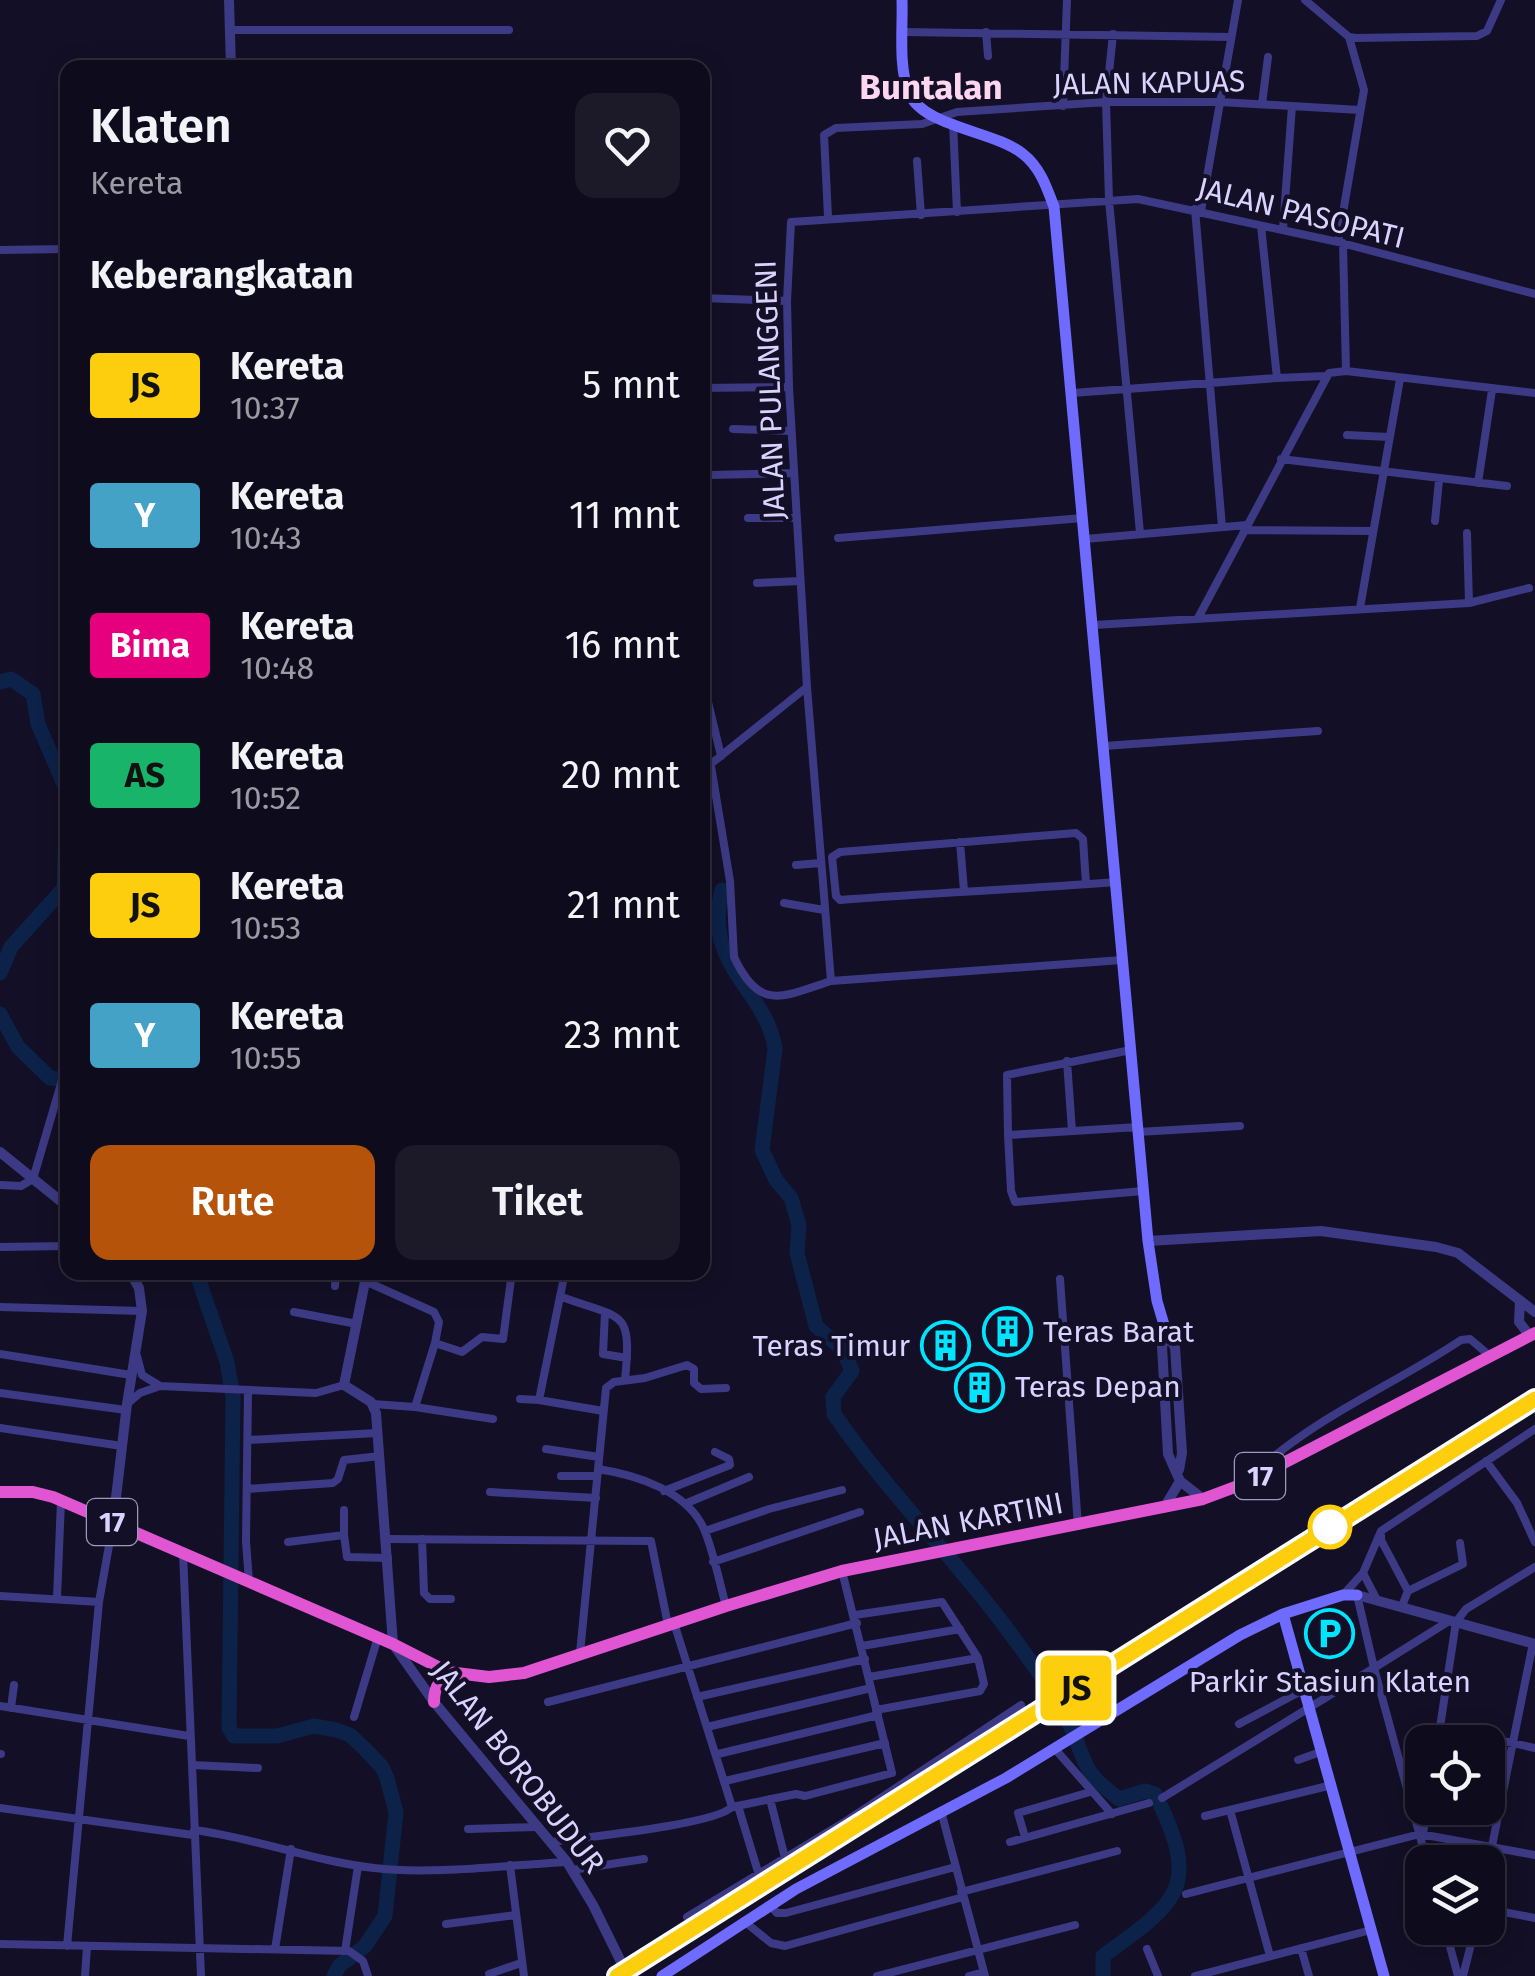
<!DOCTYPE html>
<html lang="id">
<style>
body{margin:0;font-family:"Fira Sans",sans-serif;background:#1c1929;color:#f1f3f6;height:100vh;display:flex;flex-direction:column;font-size:38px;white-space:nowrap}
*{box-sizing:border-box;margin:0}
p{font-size:32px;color:#9b9ba3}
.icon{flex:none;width:55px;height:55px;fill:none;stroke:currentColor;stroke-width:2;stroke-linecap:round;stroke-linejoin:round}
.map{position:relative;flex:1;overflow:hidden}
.side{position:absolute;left:60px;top:60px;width:650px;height:1220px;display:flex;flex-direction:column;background:#0e0b1c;border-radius:20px;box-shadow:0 5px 25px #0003,0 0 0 2px #2e2b3b}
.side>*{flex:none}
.badge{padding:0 20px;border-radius:8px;font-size:35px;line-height:65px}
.buttons{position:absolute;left:1405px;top:1725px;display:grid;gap:20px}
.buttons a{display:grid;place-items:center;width:100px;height:100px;border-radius:20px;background:#0e0b1c;box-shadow:0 5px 25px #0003,0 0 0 2px #2e2b3b;font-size:50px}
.map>.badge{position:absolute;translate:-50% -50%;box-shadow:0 0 0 5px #fff}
h2{padding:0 30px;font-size:38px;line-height:90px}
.round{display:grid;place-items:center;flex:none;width:105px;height:105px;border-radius:20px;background:#1c1929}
.overview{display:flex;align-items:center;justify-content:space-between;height:170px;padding:0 30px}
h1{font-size:48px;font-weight:600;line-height:75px}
.cta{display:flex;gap:20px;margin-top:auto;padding:20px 30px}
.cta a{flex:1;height:115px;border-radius:20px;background:#b45309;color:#fff;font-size:40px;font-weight:600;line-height:115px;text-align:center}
.cta a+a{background:#1c1929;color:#f1f3f6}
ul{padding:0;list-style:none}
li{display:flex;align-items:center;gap:30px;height:130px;padding:0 30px}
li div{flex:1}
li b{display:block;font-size:38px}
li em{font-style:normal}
li .badge{min-width:110px;font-weight:700;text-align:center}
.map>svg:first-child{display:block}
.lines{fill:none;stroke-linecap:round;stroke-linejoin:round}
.river{stroke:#0c2248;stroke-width:15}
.minor{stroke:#3d3a85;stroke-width:8}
.tertiary{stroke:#3d3a85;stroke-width:10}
.secondary{stroke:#6f6bff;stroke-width:11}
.trunk{stroke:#e055d1;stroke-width:12}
.rail-casing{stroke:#00e5ff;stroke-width:6}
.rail{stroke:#130f26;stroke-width:2.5;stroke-dasharray:8;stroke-linecap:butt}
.line-casing{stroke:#fff;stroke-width:22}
.line{stroke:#fcce0d;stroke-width:15}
.stop-dot{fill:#fff;stroke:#fcce0d;stroke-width:5}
.labels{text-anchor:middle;stroke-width:8;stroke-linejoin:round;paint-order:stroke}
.shield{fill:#130f26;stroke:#9e99be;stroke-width:2.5}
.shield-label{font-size:28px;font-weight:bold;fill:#d9d4ff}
.street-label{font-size:30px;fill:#d9d4ff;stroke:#130f26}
.poi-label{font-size:30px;fill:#d9d4ff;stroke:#130f26;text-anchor:start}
.quarter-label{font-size:35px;font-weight:bold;fill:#ffd6f0;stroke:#130f26}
</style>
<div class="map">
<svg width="1535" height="1976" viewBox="0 0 1535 1976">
<rect width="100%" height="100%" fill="#130f26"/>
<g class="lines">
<path class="river" d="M0 682 11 679 33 694 38 724 67 791 64 888 11 947 0 973
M722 890C702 967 767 990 775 1049L762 1150 776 1180 791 1198 799 1225 797 1253 816 1326 843 1350 852 1371 833 1397 834 1414C886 1490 952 1555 1007 1629 1029 1659 1054 1691 1070 1725 1088 1766 1080 1769 1119 1799L1145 1791 1155 1794C1201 1886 1180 1901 1103 1956V1976
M0 1014 18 1047 50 1078 68 1080
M196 1272 227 1362 233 1397 229 1728 234 1736H277L314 1726 336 1730 350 1735 365 1749 382 1767 387 1778 396 1812 385 1916 365 1946 339 1966 334 1976"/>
<path class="minor" d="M1305 0 1349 37 1356 38 1477 36 1487 31 1501 0
M230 30H509
M903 32 1231 37
M986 32 988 56
M1113 34 1106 102 1109 200 1140 533
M1262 104 1268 57
M1063 106 1067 0
M953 123 957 212
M917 161 921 215
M1195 209 1222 527
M1201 211 1238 0
M828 217 824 135 836 128 922 124 957 112 1106 102H1220L1360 110
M1283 229 1292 106
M1338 242 1364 90 1349 37
M1343 243 1346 371
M0 250 68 249
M702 298 787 301
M1277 378 1326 376
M702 388 789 387
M1072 393 1277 378 1261 226
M733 429 791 431
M1347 435 1389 437
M1281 459 1507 486
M710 475 792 473
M1478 483 1492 390
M748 518H797
M1435 521 1439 480
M1244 530 1373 531
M1467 533 1469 603
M838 538 1083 518
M1085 539 1247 525
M757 583 800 581
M1360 608 1400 379
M1198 618 1329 373 1346 371 1535 393
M1094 625 1469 603 1529 588
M702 682 708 702
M807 687 831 981 1122 960
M702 703 708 702 721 756
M1104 746 1318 731
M711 766 730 881 734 957C760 1013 784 996 831 981
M702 771 807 687 789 387 787 301 791 222 1138 199 1338 242 1535 294
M960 842 964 891
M796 865 821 863
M1086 884 1083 839 1076 833 840 852 832 857 836 896 840 900C932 893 1024 889 1116 882
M784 903 824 910
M63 936 68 938
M1131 1050 1007 1075 1008 1135 1138 1127
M1067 1061 1072 1131
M702 1103 706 1093
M1138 1132 1240 1126
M1008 1135 1011 1191 1015 1202 1143 1191
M0 1185 21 1186 33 1179 68 1060
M0 1247 68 1246
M565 1272 539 1400 603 1411
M1060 1279 1078 1526
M365 1281 434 1312 439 1322 435 1343
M335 1286 336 1272
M562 1297C624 1320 632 1308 625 1380
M0 1307 142 1311
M294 1312 357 1324
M605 1312 603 1354 627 1358
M0 1354 131 1375
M137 1356 142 1375 160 1386
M248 1390 246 1541 249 1582
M0 1393 126 1410
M520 1399 539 1400
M127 1404 140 1393 160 1386 316 1393 344 1385
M373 1404 415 1407 493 1419
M415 1407 435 1343 462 1352 482 1337 503 1339 512 1272
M0 1428 122 1446
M248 1440 377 1433
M546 1449 599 1457
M1486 1461 1517 1503 1535 1542
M598 1469C637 1475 687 1491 704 1529 714 1553 719 1581 726 1606
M1255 1473C1314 1417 1394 1385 1461 1340L1470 1339 1490 1356
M561 1476H597
M247 1489 333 1483 338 1479 344 1460 380 1456
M664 1491 730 1465 729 1459 715 1452
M490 1492 596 1498
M687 1503 749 1477
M344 1510V1535
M705 1531 769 1509 842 1490
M1381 1532V1540L1408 1591
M387 1539 651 1541 668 1625
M422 1539 424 1593 430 1599H451
M288 1542 344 1535 347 1557 388 1558
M183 1553 201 1976
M713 1562 860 1512
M1535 1567 1466 1609 1456 1622 1440 1727 1535 1748
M1363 1573 1376 1598
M1343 1595 1363 1573 1381 1531 1535 1429
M1357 1595 1374 1668 1449 1621
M0 1596 99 1602 113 1523
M57 1598 61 1501
M1402 1606 1408 1591 1463 1564 1460 1543
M855 1615 942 1602 978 1658 984 1684 980 1691 876 1710
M674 1623 732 1807 796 1794 805 1796 892 1773 842 1571
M862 1646 960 1629
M580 1653 606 1388 614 1382 645 1378 687 1365 694 1369V1383L701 1389 726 1388
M869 1677 978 1658
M697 1697 865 1659
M548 1702 857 1623
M0 1706 189 1736
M11 1708 14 1685
M354 1717 378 1637
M1239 1724 1305 1689
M707 1727 871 1688
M1437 1742 1440 1727
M1055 1749 1112 1814
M0 1754H1
M718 1754 878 1715
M1298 1760 1323 1751
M192 1765 258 1768
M725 1781 885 1743
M1162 1798 1374 1668 1427 1862
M770 1799 785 1858
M738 1806 759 1875
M0 1808 193 1835
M1230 1810 1270 1956
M941 1811 985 1976
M1205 1816 1332 1785
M468 1829 538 1827
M194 1830C256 1838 313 1861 374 1868 430 1875 509 1865 567 1862
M1423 1834 1427 1808
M1025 1837 1018 1813 1090 1792
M551 1842C584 1837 714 1825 732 1807
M1010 1842 1149 1803
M510 1865 524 1976
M1488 1866 1533 1643
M572 1870 644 1859
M961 1892 1117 1851
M1186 1894 1420 1834 1535 1855
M770 1905 777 1913H786L955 1867
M1488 1909 1535 1918
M687 1917 843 1823 1021 1705
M744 1921 771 1943 785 1946 963 1897
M446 1924 516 1915
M1445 1928 1458 1976
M0 1944 349 1951 363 1961 368 1976
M67 1946 99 1602
M1301 1948 1309 1976
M275 1949 291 1849
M1147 1949 1158 1976
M345 1951 358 1866
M489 1974 521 1963
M85 1976 87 1947
M877 1976 1075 1925
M969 1976 984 1972
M1195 1976 1371 1930
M1463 1976 1475 1928"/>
<path class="tertiary" d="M229 0 231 68
M0 1152 68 1207
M1148 1241 1321 1231 1436 1247 1458 1253 1535 1312
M367 1272 344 1385 371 1402 376 1413 393 1644 434 1702 567 1862 593 1905 628 1976
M1520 1301 1519 1322 1530 1336
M1167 1335 1162 1346 1168 1454 1180 1481 1203 1499
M1167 1335 1175 1347 1182 1453 1179 1470
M1164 1508 1180 1481
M113 1523 127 1404 142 1311 139 1288 130 1272
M1357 1595 1535 1644"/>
<path class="secondary" d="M902 0C903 28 898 67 909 93 923 127 995 131 1023 154 1040 167 1047 188 1054 207L1148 1241 1157 1301 1167 1335
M1283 1614 1384 1976
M662 1976 796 1889 1006 1778 1240 1635 1283 1614 1343 1595H1357"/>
<path class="trunk" d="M0 1492H33L53 1497 393 1644 448 1672 489 1677 524 1673 726 1606 842 1571 1203 1499 1243 1484 1535 1333
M434 1702C434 1687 439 1678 454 1675"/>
<defs>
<path id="rail" d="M617 1976 1535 1399"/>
</defs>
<use href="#rail" class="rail-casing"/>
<use href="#rail" class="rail"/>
</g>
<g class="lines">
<defs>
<path id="line" d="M617 1976 1535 1399"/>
</defs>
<use href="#line" class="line-casing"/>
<use href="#line" class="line"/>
</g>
<defs>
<symbol id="building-ring" viewBox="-11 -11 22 22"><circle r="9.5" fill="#130f26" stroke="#00e5ff" stroke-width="1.5"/><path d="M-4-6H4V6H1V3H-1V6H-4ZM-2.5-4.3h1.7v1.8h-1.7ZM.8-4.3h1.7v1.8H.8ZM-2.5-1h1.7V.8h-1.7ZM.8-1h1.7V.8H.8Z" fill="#00e5ff"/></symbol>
<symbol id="parking-ring" viewBox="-11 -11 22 22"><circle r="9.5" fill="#130f26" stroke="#00e5ff" stroke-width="1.5"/><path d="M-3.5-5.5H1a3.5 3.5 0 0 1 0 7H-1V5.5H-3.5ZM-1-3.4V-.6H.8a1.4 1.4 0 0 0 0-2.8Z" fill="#00e5ff"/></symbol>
</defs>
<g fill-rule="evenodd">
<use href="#building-ring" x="980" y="1304" width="55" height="55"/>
<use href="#building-ring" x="918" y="1318" width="55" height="55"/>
<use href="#building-ring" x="952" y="1360" width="55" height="55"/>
<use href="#parking-ring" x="1302" y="1606" width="55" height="55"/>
</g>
<circle class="stop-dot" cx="1330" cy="1527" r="20"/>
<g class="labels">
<g class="shield">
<rect x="1235" y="1453" width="50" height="46" rx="8"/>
<rect x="87" y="1499" width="50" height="46" rx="8"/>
</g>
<g class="shield-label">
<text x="1260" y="1486">17</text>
<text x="112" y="1532">17</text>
</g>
<g class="street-label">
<text transform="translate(1149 83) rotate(-1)" y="10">JALAN KAPUAS</text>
<text transform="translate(1301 213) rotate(14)" y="10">JALAN PASOPATI</text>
<text transform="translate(770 390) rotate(-92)" y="10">JALAN PULANGGENI</text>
<text transform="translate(968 1521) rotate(-11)" y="10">JALAN KARTINI</text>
<text transform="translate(518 1767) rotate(52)" y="10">JALAN BOROBUDUR</text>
</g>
<g class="poi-label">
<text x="1043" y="1342">Teras Barat</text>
<text x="910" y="1356" text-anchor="end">Teras Timur</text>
<text x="1015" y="1397">Teras Depan</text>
<text x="1330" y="1692" text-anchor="middle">Parkir Stasiun Klaten</text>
</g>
<g class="quarter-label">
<text x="931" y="99">Buntalan</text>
</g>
</g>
</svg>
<div class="buttons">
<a><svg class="icon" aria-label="locate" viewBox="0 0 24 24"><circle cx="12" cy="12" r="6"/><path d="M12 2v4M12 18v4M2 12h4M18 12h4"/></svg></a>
<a><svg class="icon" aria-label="layers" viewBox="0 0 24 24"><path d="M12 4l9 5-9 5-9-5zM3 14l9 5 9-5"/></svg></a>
</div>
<b class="badge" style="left:1076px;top:1688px;background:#fcce0d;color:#111">JS</b>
<section class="side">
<div class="overview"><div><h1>Klaten</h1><p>Kereta</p></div><a class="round"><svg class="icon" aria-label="heart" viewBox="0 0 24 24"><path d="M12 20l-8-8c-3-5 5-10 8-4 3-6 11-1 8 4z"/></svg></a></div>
<h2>Keberangkatan</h2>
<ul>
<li><span class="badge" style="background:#fcce0d;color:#111">JS</span><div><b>Kereta</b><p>10:37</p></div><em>5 mnt</em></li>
<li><span class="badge" style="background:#43a2c5;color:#fff">Y</span><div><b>Kereta</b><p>10:43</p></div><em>11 mnt</em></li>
<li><span class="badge" style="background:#e6007e;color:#fff">Bima</span><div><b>Kereta</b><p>10:48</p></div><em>16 mnt</em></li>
<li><span class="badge" style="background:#17b46a;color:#111">AS</span><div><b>Kereta</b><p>10:52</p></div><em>20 mnt</em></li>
<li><span class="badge" style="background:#fcce0d;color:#111">JS</span><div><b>Kereta</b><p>10:53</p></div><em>21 mnt</em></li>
<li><span class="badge" style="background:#43a2c5;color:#fff">Y</span><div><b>Kereta</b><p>10:55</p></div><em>23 mnt</em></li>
</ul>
<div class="cta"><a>Rute</a><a>Tiket</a></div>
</section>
</div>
